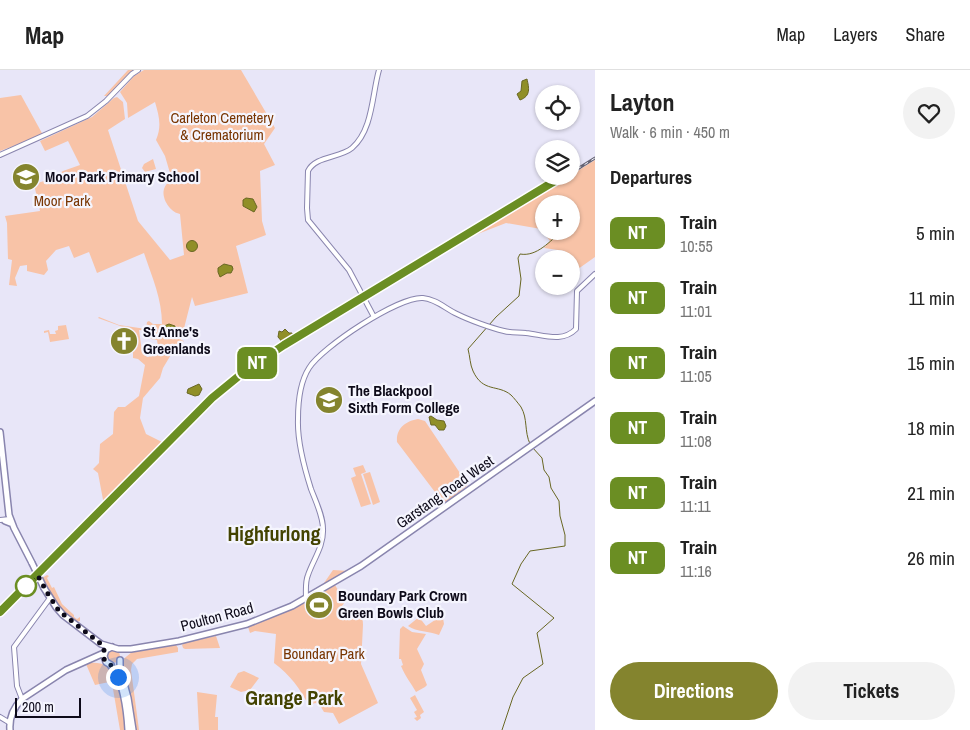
<!DOCTYPE html>
<meta charset="utf-8">
<style>
body{margin:0;font-family:"Archivo Narrow",sans-serif;background:#f2f2f2;color:#222;height:100vh;display:flex;flex-direction:column;font-size:19px;white-space:nowrap}
*{box-sizing:border-box;margin:0}
p{font-size:16px;color:#767676}
.icon{flex:none;width:28px;height:28px;fill:none;stroke:currentColor;stroke-width:2;stroke-linecap:round;stroke-linejoin:round}
.map{position:relative;flex:1;overflow:hidden}
.details{display:flex;flex-direction:column;background:#fff;width:375px}
.details>*{flex:none}
.badge{padding:0 10px;border-radius:8px;font-size:18px;line-height:32px}
.tools{position:absolute;left:535px;top:15px;display:grid;gap:10px}
.tools a{display:grid;place-items:center;width:45px;height:45px;border-radius:50%;background:#fff;box-shadow:0 1px 4px #0004;font-size:25px}
.scale{position:absolute;left:15px;bottom:12px;width:66px;box-sizing:border-box;padding-left:5px;border:2px solid #0d0a19;border-top:0;font-size:14px;line-height:18px;white-space:nowrap;color:#0d0a19;-webkit-text-stroke:4px #f5f5fe;paint-order:stroke}
.you{position:absolute;width:25px;height:25px;margin:-12px;border:4px solid #fff;border-radius:50%;background:#1a73e8;box-shadow:0 0 0 8px #1a73e833}
.map>.badge{position:absolute;translate:-50% -50%;box-shadow:0 0 0 2px #fff}
h2{padding:0 15px;font-size:19px;line-height:45px}
.round{display:grid;place-items:center;flex:none;width:52px;height:52px;border-radius:26px;background:#f2f2f2}
.head{display:flex;align-items:center;justify-content:space-between;height:85px;padding:0 15px}
h1{font-size:24px;font-weight:700;line-height:38px}
.button{display:flex;gap:10px;margin-top:auto;padding:10px 15px}
.button a{flex:1;height:58px;border-radius:30px;background:#84842e;color:#fff;font-size:20px;font-weight:700;line-height:58px;text-align:center}
.button a+a{background:#f2f2f2;color:#222}
ul{padding:0;list-style:none}
li{display:flex;align-items:center;gap:15px;height:65px;padding:0 15px}
li div{flex:1}
li b{display:block;font-size:19px}
li em{font-style:normal}
li .badge{min-width:55px;font-weight:700;text-align:center}
header{display:flex;align-items:center;gap:30px;box-sizing:border-box;height:70px;padding:0 25px;background:#fff;border-bottom:1px solid #e0e0e0}
header strong{font-size:24px}
nav{display:flex;gap:28px;margin-inline-start:auto;font-size:18px}
main{display:flex;flex:1;min-height:0}
.map>svg:first-child{display:block}
.green{fill:#f8c3a7;fill-rule:evenodd}
.water{fill:#908f27;stroke:#696723}
.lines{fill:none;stroke-linecap:round;stroke-linejoin:round}
.stream{stroke:#696723;stroke-width:1}
.secondary-casing{stroke:#8985ae;stroke-width:6}
.primary-casing{stroke:#8985ae;stroke-width:8}
.secondary{stroke:#fff;stroke-width:4}
.primary{stroke:#fff;stroke-width:5}
.rail-casing{stroke:#676575;stroke-width:3}
.rail{stroke:#f5f5fe;stroke-width:1;stroke-dasharray:4;stroke-linecap:butt}
.primary-bridge-casing{stroke:#8985ae;stroke-width:8;stroke-linecap:butt}
.primary-bridge{stroke:#fff;stroke-width:5}
.line-casing{stroke:#fff;stroke-width:11}
.line{stroke:#6b8e23;stroke-width:8}
.walk{stroke:#0d0a19;stroke-width:5;stroke-dasharray:0 9}
.stop-dot{fill:#fff;stroke:#6b8e23;stroke-width:2.5}
.labels{text-anchor:middle;stroke-width:4.5;stroke-linejoin:round;paint-order:stroke}
.park-label{font-size:15px;fill:#783400;stroke:#f5f5fe}
.poi-label{font-size:15px;font-weight:bold;fill:#0d0a19;stroke:#f5f5fe;text-anchor:start}
.street-label{font-size:15px;fill:#0d0a19;stroke:#f5f5fe}
.district-label{font-size:20px;font-weight:bold;fill:#434301;stroke:#f5f5fe}
</style>
<header>
<strong>Map</strong>
<nav><a>Map</a><a>Layers</a><a>Share</a></nav>
</header>
<main>
<div class="map">
<svg width="595" height="660" viewBox="0 0 595 660">
<rect width="100%" height="100%" fill="#e8e6f8"/>
<path class="green" d="M128 0H135L109 26H104Z
M144 0H241L275 58 264 74 275 95 260 101 262 151 266 165 236 176 248 223 195 236 192 227 181 270 184 271 175 278 163 298 160 308 143 328 140 348 146 364 164 373 104 435 98 403 93 399 99 393 100 374 113 364 114 342 118 337H125L139 326 145 295 138 289 133 288V283L130 279 134 261 98 248 99 247 119 255 146 259 147 252 149 251 153 254H162C162 229 152 207 144 183L97 203 89 182 74 188 69 176 56 180 46 191 48 200 44 205 27 201V195L20 196 15 208 17 216 9 215 12 190 8 189 7 153 5 146 40 141 34 114 51 109 63 101 80 95 68 71 45 81 40 71 92 47 114 28 117 27 123 32 125 49 108 60 138 151 170 190 184 185 180 144C171 143 161 129 164 119 165 115 168 112 172 110L165 86 156 70C162 56 159 46 155 32L128 48 127 33 120 22 134 6ZM139 260 147 261 151 269 157 270 159 285 147 287 142 282Z
M21 25 43 65 0 81V28Z
M153 89 156 99 145 102 142 98 144 94Z
M595 90V187L571 204V189H566L565 181 544 178 550 171 541 159 506 153 475 165ZM544 134H571V161H544Z
M66 255 69 269 50 272 48 262 44 263V261L49 260 50 264H56L55 261 58 260V256Z
M418 349 425 351 468 415 444 434 397 372C396 358 406 351 418 349Z
M363 395 366 402 361 404 371 434 361 437 351 408 356 406 353 398Z
M370 402 380 432 373 435 363 404Z
M333 500 349 501 325 515 324 513Z
M47 505 49 506 47 508 52 518 54 517 62 534 74 545V547L77 549 80 547V551L77 552 59 537 42 508Z
M335 515 345 532 342 536 349 546 362 538 363 555 361 594 378 633 339 654 333 643 324 642 319 634 315 633 309 636C300 618 290 605 274 593L276 564 255 561 250 563 248 557 284 542Z
M419 547 426 556 435 550 443 548 444 554 439 565C429 561 417 562 408 556Z
M403 556 412 562 426 564 417 579 424 594 421 600 427 615 425 617 416 622C411 613 405 606 401 596L403 595 401 589H399L400 559Z
M216 566 220 578 185 579 183 578 182 575 184 573Z
M176 575 178 578V582L137 589 132 594 131 600 139 660H133L121 591 132 582Z
M106 586a7 7 0 1 1 14 0a7 7 0 1 1-14 0Z
M90 593C102 592 110 596 115 606L109 612 95 615 86 594Z
M244 601 259 608 250 620 241 622 230 617 238 603Z
M114 609 117 610 127 660H120L112 613Z
M197 622 217 625 215 647H218V660H199Z
M415 625 424 642 420 645 421 648 417 651 414 648 417 647 414 642 417 640 410 628Z"/>
<path class="water" d="M527 9C529 18 531 26 520 30L517 24 521 21 522 11Z
M246 128 253 129 257 137 254 142 243 136V130Z
M186.5 176a5.5 5.5 0 1 1 11 0a5.5 5.5 0 1 1-11 0Z
M224 194 232 196 233 199 231 203H227L220 207 218 202V198Z
M169 254 175 256 177 263H165L164 256Z
M285 259 289 263H292L295 267 284 274 278 267 279 261 282 262Z
M199 314 202 319 199 325 195 326 187 323 188 319Z
M431 346 437 350 444 351 446 356 444 360H439L435 355H431L429 347Z"/>
<g class="lines">
<path class="stream" d="M530 374C524 361 528 349 521 337 518 333 514 328 511 325 498 314 483 323 473 301 470 295 470 286 468 279L496 247 519 226 521 209 518 188 520 184C537 187 550 171 562 161
M502 660 513 627 523 608 543 594 537 563 554 548 512 514 521 494 530 481 565 476V465L560 446 559 431 551 418 549 407 544 400 542 388 532 377"/>
<defs>
<path id="secondary" d="M0 85 87 46 106 31 132 4 138 0
M374 247 349 200 308 150 307 138 308 101C315 86 340 88 352 78 373 60 372 24 379 0
M0 450 10 449
M306 528C306 521 305 512 308 505 313 490 324 476 323 459 323 446 316 432 311 419 304 397 297 372 298 349 298 332 300 312 309 298 322 277 399 226 423 228 436 229 446 239 457 244 469 250 491 258 504 261 511 263 519 262 526 263 544 265 562 273 576 259L577 221 595 204
M22 629 17 616 14 577 50 528
M0 647 10 653"/>
<path id="primary" d="M0 362 9 445 14 458 32 493
M5 451 10 453
M44 518 56 537 63 545 101 574 118 579H131L179 571 247 554 292 536 361 496 595 331
M120 590V599L128 628 133 660
M110 595C123 607 127 642 128 660
M111 595 106 592 104 586 106 580 112 577
M10 660C9 648 14 637 22 629L66 600 104 583"/>
</defs>
<use href="#secondary" class="secondary-casing"/>
<use href="#primary" class="primary-casing"/>
<use href="#secondary" class="secondary"/>
<use href="#primary" class="primary"/>
<defs>
<path id="rail" d="M571 103 595 88
M0 544 211 331 248 301 291 273 566 106"/>
</defs>
<use href="#rail" class="rail-casing"/>
<use href="#rail" class="rail"/>
<defs>
<path id="primary-bridge" d="M32 493 44 518"/>
</defs>
<use href="#primary-bridge" class="primary-bridge-casing"/>
<use href="#primary-bridge" class="primary-bridge"/>
</g>
<g class="lines">
<defs>
<path id="line" d="M0 542 212 328 245 301 284 275 563 106"/>
</defs>
<use href="#line" class="line-casing"/>
<use href="#line" class="line"/>
<path class="walk" d="M26 516 38 506 48 524 59 541 101 574 104 579V589L114 598 118 607"/>
</g>
<defs>
<symbol id="school-disc" viewBox="-11 -11 22 22"><circle r="9.5" fill="#84842e" stroke="#f5f5fe"/><path d="M0-5L7-2L0 1L-7-2ZM-4 1L0 2.5L4 1V4Q0 6-4 4Z" fill="#fff"/></symbol>
<symbol id="church-disc" viewBox="-11 -11 22 22"><circle r="9.5" fill="#84842e" stroke="#f5f5fe"/><path d="M-1.2-6h2.4v3.5h3.3v2.4h-3.3V6h-2.4V-.1h-3.3v-2.4h3.3Z" fill="#fff"/></symbol>
<symbol id="university-disc" viewBox="-11 -11 22 22"><circle r="9.5" fill="#84842e" stroke="#f5f5fe"/><path d="M0-5L7-2L0 1L-7-2ZM-4 1L0 2.5L4 1V4Q0 6-4 4Z" fill="#fff"/></symbol>
<symbol id="stadium-disc" viewBox="-11 -11 22 22"><circle r="9.5" fill="#84842e" stroke="#f5f5fe"/><path d="M0-5a6.5 5 0 1 0 0 10a6.5 5 0 1 0 0-10ZM-3.5-1.8h7v3.6h-7Z" fill="#fff"/></symbol>
</defs>
<g fill-rule="evenodd">
<use href="#school-disc" x="10" y="91" width="32" height="32"/>
<use href="#church-disc" x="108" y="255" width="32" height="32"/>
<use href="#university-disc" x="313" y="314" width="32" height="32"/>
<use href="#stadium-disc" x="303" y="519" width="32" height="32"/>
</g>
<circle class="stop-dot" cx="26" cy="516" r="10"/>
<g class="labels">
<g class="park-label">
<text x="222" y="53">Carleton Cemetery<tspan x="222" dy="17">&amp; Crematorium</tspan></text>
<text x="62" y="136">Moor Park</text>
<text x="324" y="589">Boundary Park</text>
</g>
<g class="poi-label">
<text x="45" y="112">Moor Park Primary School</text>
<text x="143" y="267">St Anne's<tspan x="143" dy="17">Greenlands</tspan></text>
<text x="348" y="326">The Blackpool<tspan x="348" dy="17">Sixth Form College</tspan></text>
<text x="338" y="531">Boundary Park Crown<tspan x="338" dy="17">Green Bowls Club</tspan></text>
</g>
<g class="street-label">
<text transform="translate(445 422) rotate(-35)" y="5">Garstang Road West</text>
<text transform="translate(217 547) rotate(-15)" y="5">Poulton Road</text>
</g>
<g class="district-label">
<text x="274" y="471">Highfurlong</text>
<text x="294" y="635">Grange Park</text>
</g>
</g>
</svg>
<div class="tools">
<a><svg class="icon" aria-label="locate" viewBox="0 0 24 24"><circle cx="12" cy="12" r="6"/><path d="M12 2v4M12 18v4M2 12h4M18 12h4"/></svg></a>
<a><svg class="icon" aria-label="layers" viewBox="0 0 24 24"><path d="M12 4l9 5-9 5-9-5zM3 14l9 5 9-5"/></svg></a>
<a>+</a>
<a>−</a>
</div>
<div class="scale">200 m</div>
<div class="you" style="left:118px;top:607px"></div>
<b class="badge" style="left:257px;top:293px;background:#6b8e23;color:#fff">NT</b>
</div>
<section class="details">
<div class="head"><div><h1>Layton</h1><p>Walk · 6 min · 450 m</p></div><a class="round"><svg class="icon" aria-label="heart" viewBox="0 0 24 24"><path d="M12 20l-8-8c-3-5 5-10 8-4 3-6 11-1 8 4z"/></svg></a></div>
<h2>Departures</h2>
<ul>
<li><span class="badge" style="background:#6b8e23;color:#fff">NT</span><div><b>Train</b><p>10:55</p></div><em>5 min</em></li>
<li><span class="badge" style="background:#6b8e23;color:#fff">NT</span><div><b>Train</b><p>11:01</p></div><em>11 min</em></li>
<li><span class="badge" style="background:#6b8e23;color:#fff">NT</span><div><b>Train</b><p>11:05</p></div><em>15 min</em></li>
<li><span class="badge" style="background:#6b8e23;color:#fff">NT</span><div><b>Train</b><p>11:08</p></div><em>18 min</em></li>
<li><span class="badge" style="background:#6b8e23;color:#fff">NT</span><div><b>Train</b><p>11:11</p></div><em>21 min</em></li>
<li><span class="badge" style="background:#6b8e23;color:#fff">NT</span><div><b>Train</b><p>11:16</p></div><em>26 min</em></li>
</ul>
<div class="button"><a>Directions</a><a>Tickets</a></div>
</section>
</main>
